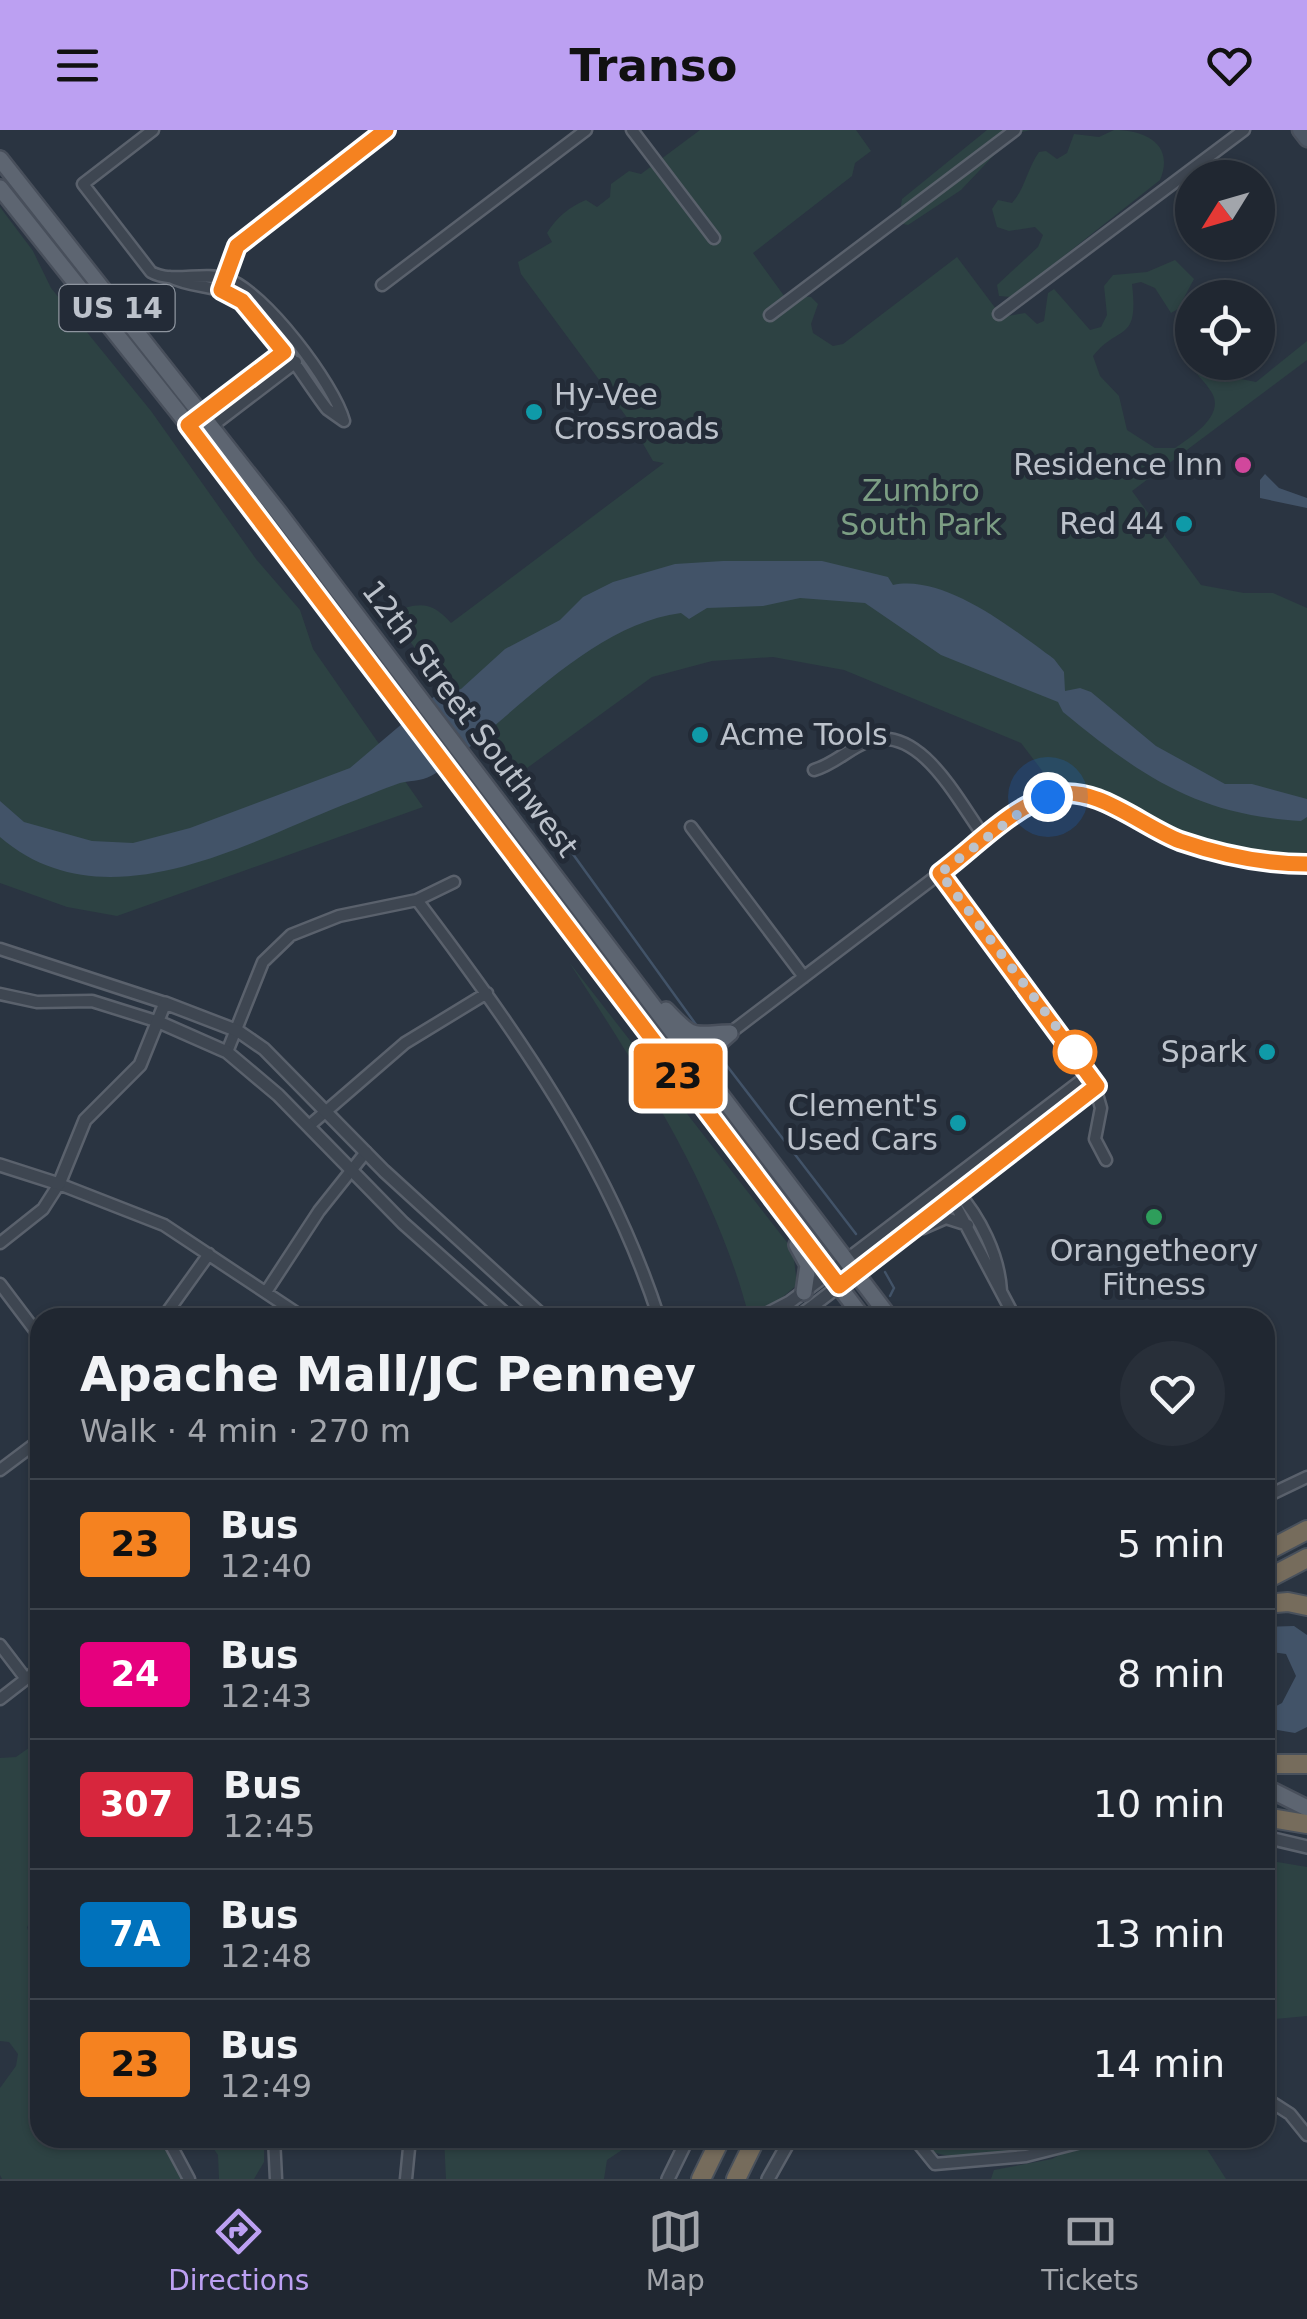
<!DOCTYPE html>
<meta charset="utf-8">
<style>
body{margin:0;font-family:"DejaVu Sans",sans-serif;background:#282f39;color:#f1f3f6;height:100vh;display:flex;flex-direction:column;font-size:38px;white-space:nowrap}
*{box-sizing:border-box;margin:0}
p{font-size:32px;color:#a2a5ab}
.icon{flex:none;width:55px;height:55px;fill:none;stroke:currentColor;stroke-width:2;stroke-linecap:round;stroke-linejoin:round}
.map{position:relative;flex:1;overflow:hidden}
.details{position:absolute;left:30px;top:1178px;width:1245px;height:840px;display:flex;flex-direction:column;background:#202731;border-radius:30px;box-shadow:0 2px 8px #0004,0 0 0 2px #3d444d}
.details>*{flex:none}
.badge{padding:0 20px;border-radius:8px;font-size:35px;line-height:65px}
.needle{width:65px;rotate:233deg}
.fabs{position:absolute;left:1175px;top:30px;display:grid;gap:20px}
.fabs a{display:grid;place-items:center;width:100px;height:100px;border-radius:50%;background:#202731;box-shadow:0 2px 8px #0004,0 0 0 2px #3d444d;font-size:50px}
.you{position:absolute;width:50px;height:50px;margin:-25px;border:8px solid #fff;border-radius:50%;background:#1a73e8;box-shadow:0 0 0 15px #1a73e833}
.map>.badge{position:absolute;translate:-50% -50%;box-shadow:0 0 0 5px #fff}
.round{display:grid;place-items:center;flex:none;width:105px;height:105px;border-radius:52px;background:#282f39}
.headline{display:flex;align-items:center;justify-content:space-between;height:170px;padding:0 50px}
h1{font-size:48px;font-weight:700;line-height:75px}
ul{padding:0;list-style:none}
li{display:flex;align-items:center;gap:30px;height:130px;padding:0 50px;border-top:2px solid #3d444d}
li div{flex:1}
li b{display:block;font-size:38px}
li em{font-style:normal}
li .badge{min-width:110px;font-weight:700;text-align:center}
header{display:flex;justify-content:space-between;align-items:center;height:130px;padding:0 50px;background:#bca0f2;color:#111;font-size:45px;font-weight:700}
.dock{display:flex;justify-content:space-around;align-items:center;height:140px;border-top:2px solid #3d444d;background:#202731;font-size:28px;color:#a2a5ab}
.dock a{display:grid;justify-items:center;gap:5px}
.dock .current{color:#bca0f2}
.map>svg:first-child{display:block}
.green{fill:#2d4243}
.water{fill:#425368}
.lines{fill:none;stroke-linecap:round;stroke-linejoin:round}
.stream{stroke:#425368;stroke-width:2.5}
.minor-casing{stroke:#5a616c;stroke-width:15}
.tertiary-casing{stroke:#5a616c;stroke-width:16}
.secondary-casing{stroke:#484f5b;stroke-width:19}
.primary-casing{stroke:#484f5b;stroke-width:20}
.motorway-casing{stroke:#49515c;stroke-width:22}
.minor{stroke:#3e4651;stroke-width:10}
.tertiary{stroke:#3e4651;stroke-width:11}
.secondary{stroke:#4d5664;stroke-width:14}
.primary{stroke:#5d6571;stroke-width:15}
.motorway{stroke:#766c5c;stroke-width:18}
.line-casing{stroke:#fff;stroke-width:22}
.line{stroke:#f58220;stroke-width:15}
.walk{stroke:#bcc2cb;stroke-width:10;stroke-dasharray:0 18}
.culture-dot{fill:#0f9aa8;stroke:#232b37;stroke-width:4}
.hotel-dot{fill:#d1479c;stroke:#232b37;stroke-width:4}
.stop-dot{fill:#fff;stroke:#f58220;stroke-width:5}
.leisure-dot{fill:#2e9e5b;stroke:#232b37;stroke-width:4}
.labels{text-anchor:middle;stroke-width:10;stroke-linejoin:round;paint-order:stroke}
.shield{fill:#232b37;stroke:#8e959f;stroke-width:2.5}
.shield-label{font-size:28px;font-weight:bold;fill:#bcc2cb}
.poi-label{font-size:30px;fill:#bcc2cb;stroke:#232b37;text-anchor:end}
.park-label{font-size:30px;fill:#7c9e84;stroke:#232b37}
.street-label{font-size:30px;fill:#bcc2cb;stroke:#232b37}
</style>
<header><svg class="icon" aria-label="menu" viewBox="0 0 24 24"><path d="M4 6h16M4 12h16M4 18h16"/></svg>Transo<svg class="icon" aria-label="heart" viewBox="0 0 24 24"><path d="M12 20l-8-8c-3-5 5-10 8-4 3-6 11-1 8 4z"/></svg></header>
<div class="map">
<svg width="1307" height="2049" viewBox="0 0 1307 2049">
<rect width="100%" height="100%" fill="#2a3441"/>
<path class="green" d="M700 0H856L871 21 855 33 852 46 753 123 790 174 800 166 811 167 818 174 811 194 813 203 833 216 843 214 957 127 1002 187 1025 183 1037 194 1044 191 1048 163 1054 159 1090 200 1101 197 1107 185 1104 156 1113 145 1147 142 1175 130 1194 149 1178 179 1171 183 1155 158 1141 152 1132 154C1139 214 1119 193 1093 226L1100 246 1119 266 1127 300 1155 318H1175C1191 307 1225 286 1212 263 1205 251 1194 243 1188 230L1192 204V232L1220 233 1241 249 1256 252 1307 211V230L1132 361 1201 455 1244 463H1273L1307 478V734L1216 722 1101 671 1060 664 1021 613 844 540 773 527 712 531 652 547 512 649 389 483C418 473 430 469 451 493L664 333 653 331 631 293 521 144 518 132 552 112 547 103C556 88 569 77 586 70L597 77 610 67 611 54 629 41 641 44Z
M987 0H1030L1014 4 961 60 908 95 898 93 902 69Z
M1114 0C1145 0 1175 14 1160 50L1012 167 999 166 997 155 1038 117 1043 105 1035 97 1009 101 997 97 992 79 998 70 1012 73C1025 59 1027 39 1039 22L1046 21 1057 29 1067 23 1074 4 1099 7Z
M0 77 33 121 51 158 151 281 256 429 300 480 313 519 423 677 117 786 67 777 0 753Z
M569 832 793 1120 797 1155 778 1171 748 1183C713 1053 641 944 569 832Z
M40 1610V1663L34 1677 40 1688V1731L32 1747 35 1788 27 1797 40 1838V2008H170L192 2049H2L0 2045V1958L16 1936 18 1924 9 1912 0 1911V1628L16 1627Z
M1265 1730 1307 1737V1886L1265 1890Z
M206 2008H264V2032L254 2049H219L218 2025Z
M640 2008 607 2030 604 2049H446L444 2008Z
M907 2008H1200L1226 2049H991L994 2040 1052 2029 1065 2022 1057 2014C1010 2021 948 2042 907 2008Z"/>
<path class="water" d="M1265 344 1279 358 1307 368V378L1260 368V350Z
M723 431H822L888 447 893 455C945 444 1014 500 1054 529L1064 542 1065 561 1080 558 1091 562 1156 616 1225 654H1252L1307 669V687L1301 691C1197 685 1141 646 1063 582L1058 572 941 525 865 473 800 468 763 476 707 478 689 489 681 483C589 495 509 591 436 643 425 651 413 650 400 653 382 659 362 668 343 675 240 716 102 795 0 707V671L24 692 92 711 133 713 190 698 350 638 436 565 461 559 505 519 560 490 583 467 613 452 675 434Z
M1294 1496 1307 1505V1597L1295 1603 1265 1598V1582L1282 1573 1296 1546 1286 1524 1265 1521V1497Z"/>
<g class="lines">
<path class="stream" d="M544 684 697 896
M724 932 856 1104
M885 1142 894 1158 890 1166"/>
<defs>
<path id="minor" d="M153 0 83 54 151 142C172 154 202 141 227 149 264 161 334 254 344 291
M632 0 714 108
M170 147C190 157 211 155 231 164 265 181 303 248 327 279L344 291
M382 155 586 0
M221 160 228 132 242 111 387 0
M999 184 1244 0
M770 185 1015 0
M197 288 288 222
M207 300 296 232
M814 640C835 634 849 618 869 611 922 594 959 674 986 709
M691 697 804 847
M941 743 1091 943 1101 978 1095 1009 1106 1030
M417 770C516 901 608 1030 659 1188
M0 819 165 873
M0 864 37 872 92 871 159 892
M730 903 1018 684 1055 665 1079 663 1161 703 1216 722 1307 734
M227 922 263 832 291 805 339 786 417 770 454 752
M309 996 405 913 487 863
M956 1060C980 1087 999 1125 1001 1161
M950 1065 1015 1188
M923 1098 946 1088 968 1095
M0 1113 43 1079 59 1054 164 1095 304 1188
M846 1130 1091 943
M856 1143 1097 956
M0 1154 40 1207
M266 1162 319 1081 366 1022
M163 1188 209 1124
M0 1340 40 1310
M1265 1367 1307 1347
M0 1515 26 1549
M0 1569 40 1538
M1265 1968 1290 1984 1307 2005
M167 2008 189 2049
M274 2008 276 2049
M914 2008 935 2034 1026 2026 1097 2008
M406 2049 410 2008"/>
<path id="tertiary" d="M159 892 227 922 278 965 403 1093 510 1188
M0 1035 59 1054 85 990 140 935 165 873 238 901 264 919 384 1041 545 1188
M759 1188 790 1172 846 1130
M797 1188 856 1143
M1265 1707 1307 1717
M668 2049 688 2008
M768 2049 791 2008"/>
<path id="secondary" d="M1300 0 1307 9"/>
<path id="primary" d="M0 29 279 383 890 1188
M0 58 198 307 863 1188
M666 880C695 911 691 904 730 903
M684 932 704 926 730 903
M797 1115 808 1135 804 1162
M1265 1657 1307 1678"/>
<path id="motorway" d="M1265 1422 1307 1400
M1265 1450 1307 1428
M1265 1474 1288 1472 1307 1476
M1265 1634H1307
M1265 1687 1307 1694
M701 2049 721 2008
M736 2049 756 2008"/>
</defs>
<use href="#minor" class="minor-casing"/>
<use href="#tertiary" class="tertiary-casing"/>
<use href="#secondary" class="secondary-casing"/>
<use href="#primary" class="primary-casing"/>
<use href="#motorway" class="motorway-casing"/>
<use href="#minor" class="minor"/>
<use href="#tertiary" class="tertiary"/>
<use href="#secondary" class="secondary"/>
<use href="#primary" class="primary"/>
<use href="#motorway" class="motorway"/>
</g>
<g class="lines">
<defs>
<path id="line" d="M386 0 237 116 221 160 242 171 284 222 188 295 839 1156 1097 956 940 743C974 718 1012 676 1053 665 1096 654 1141 696 1180 711 1221 725 1263 734 1307 734"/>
</defs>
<use href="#line" class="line-casing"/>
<use href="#line" class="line"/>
<path class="walk" d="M1048 667 1018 684 940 743 1080 928 1075 922"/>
</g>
<g class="culture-dot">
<circle cx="534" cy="282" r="10"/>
<circle cx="1184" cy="394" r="10"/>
<circle cx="700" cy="605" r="10"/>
<circle cx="1267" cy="922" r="10"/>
<circle cx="958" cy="993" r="10"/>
</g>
<circle class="hotel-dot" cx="1243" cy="335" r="10"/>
<circle class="stop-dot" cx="1075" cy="922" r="20"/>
<circle class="leisure-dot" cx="1154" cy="1087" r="10"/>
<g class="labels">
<rect class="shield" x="59.5" y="155" width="115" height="46" rx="8"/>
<g class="shield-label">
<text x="117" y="188">US 14</text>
</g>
<g class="poi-label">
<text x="554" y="275" text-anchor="start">Hy-Vee<tspan x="554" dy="34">Crossroads</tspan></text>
<text x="1223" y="345">Residence Inn</text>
<text x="1164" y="404">Red 44</text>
<text x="720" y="615" text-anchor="start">Acme Tools</text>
<text x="1247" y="932">Spark</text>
<text x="938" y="986">Clement's<tspan x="938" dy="34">Used Cars</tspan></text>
<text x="1154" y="1131" text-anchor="middle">Orangetheory<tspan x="1154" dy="34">Fitness</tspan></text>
</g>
<g class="park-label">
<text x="921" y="371">Zumbro<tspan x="921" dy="34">South Park</tspan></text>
</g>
<g class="street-label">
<text transform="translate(470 589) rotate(53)" y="10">12th Street Southwest</text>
</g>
</g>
</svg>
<div class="fabs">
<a><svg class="needle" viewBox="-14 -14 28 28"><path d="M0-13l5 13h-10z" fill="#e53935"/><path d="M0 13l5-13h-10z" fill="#a2a5ab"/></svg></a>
<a><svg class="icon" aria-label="locate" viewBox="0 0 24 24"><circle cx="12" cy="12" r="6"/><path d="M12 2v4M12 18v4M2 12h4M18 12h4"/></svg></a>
</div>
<div class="you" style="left:1048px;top:667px"></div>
<b class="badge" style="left:678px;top:946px;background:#f58220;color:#111">23</b>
<section class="details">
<div class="headline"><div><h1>Apache Mall/JC Penney</h1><p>Walk · 4 min · 270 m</p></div><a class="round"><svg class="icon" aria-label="heart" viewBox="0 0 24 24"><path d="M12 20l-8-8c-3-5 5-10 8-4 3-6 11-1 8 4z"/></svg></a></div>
<ul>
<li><span class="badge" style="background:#f58220;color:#111">23</span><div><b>Bus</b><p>12:40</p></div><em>5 min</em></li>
<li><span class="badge" style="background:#e6007e;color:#fff">24</span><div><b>Bus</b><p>12:43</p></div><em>8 min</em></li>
<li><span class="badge" style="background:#d7263d;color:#fff">307</span><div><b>Bus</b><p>12:45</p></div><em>10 min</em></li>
<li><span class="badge" style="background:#0072bc;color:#fff">7A</span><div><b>Bus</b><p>12:48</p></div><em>13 min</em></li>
<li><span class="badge" style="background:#f58220;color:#111">23</span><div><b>Bus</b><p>12:49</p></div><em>14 min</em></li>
</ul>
</section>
</div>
<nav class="dock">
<a class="current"><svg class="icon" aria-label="directions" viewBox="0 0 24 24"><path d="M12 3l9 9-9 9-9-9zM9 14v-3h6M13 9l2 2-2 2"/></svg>Directions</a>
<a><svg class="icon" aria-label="map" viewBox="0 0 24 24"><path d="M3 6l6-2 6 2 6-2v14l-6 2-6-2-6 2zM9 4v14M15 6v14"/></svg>Map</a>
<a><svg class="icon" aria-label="tickets" viewBox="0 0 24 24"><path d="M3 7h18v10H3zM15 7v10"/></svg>Tickets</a>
</nav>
